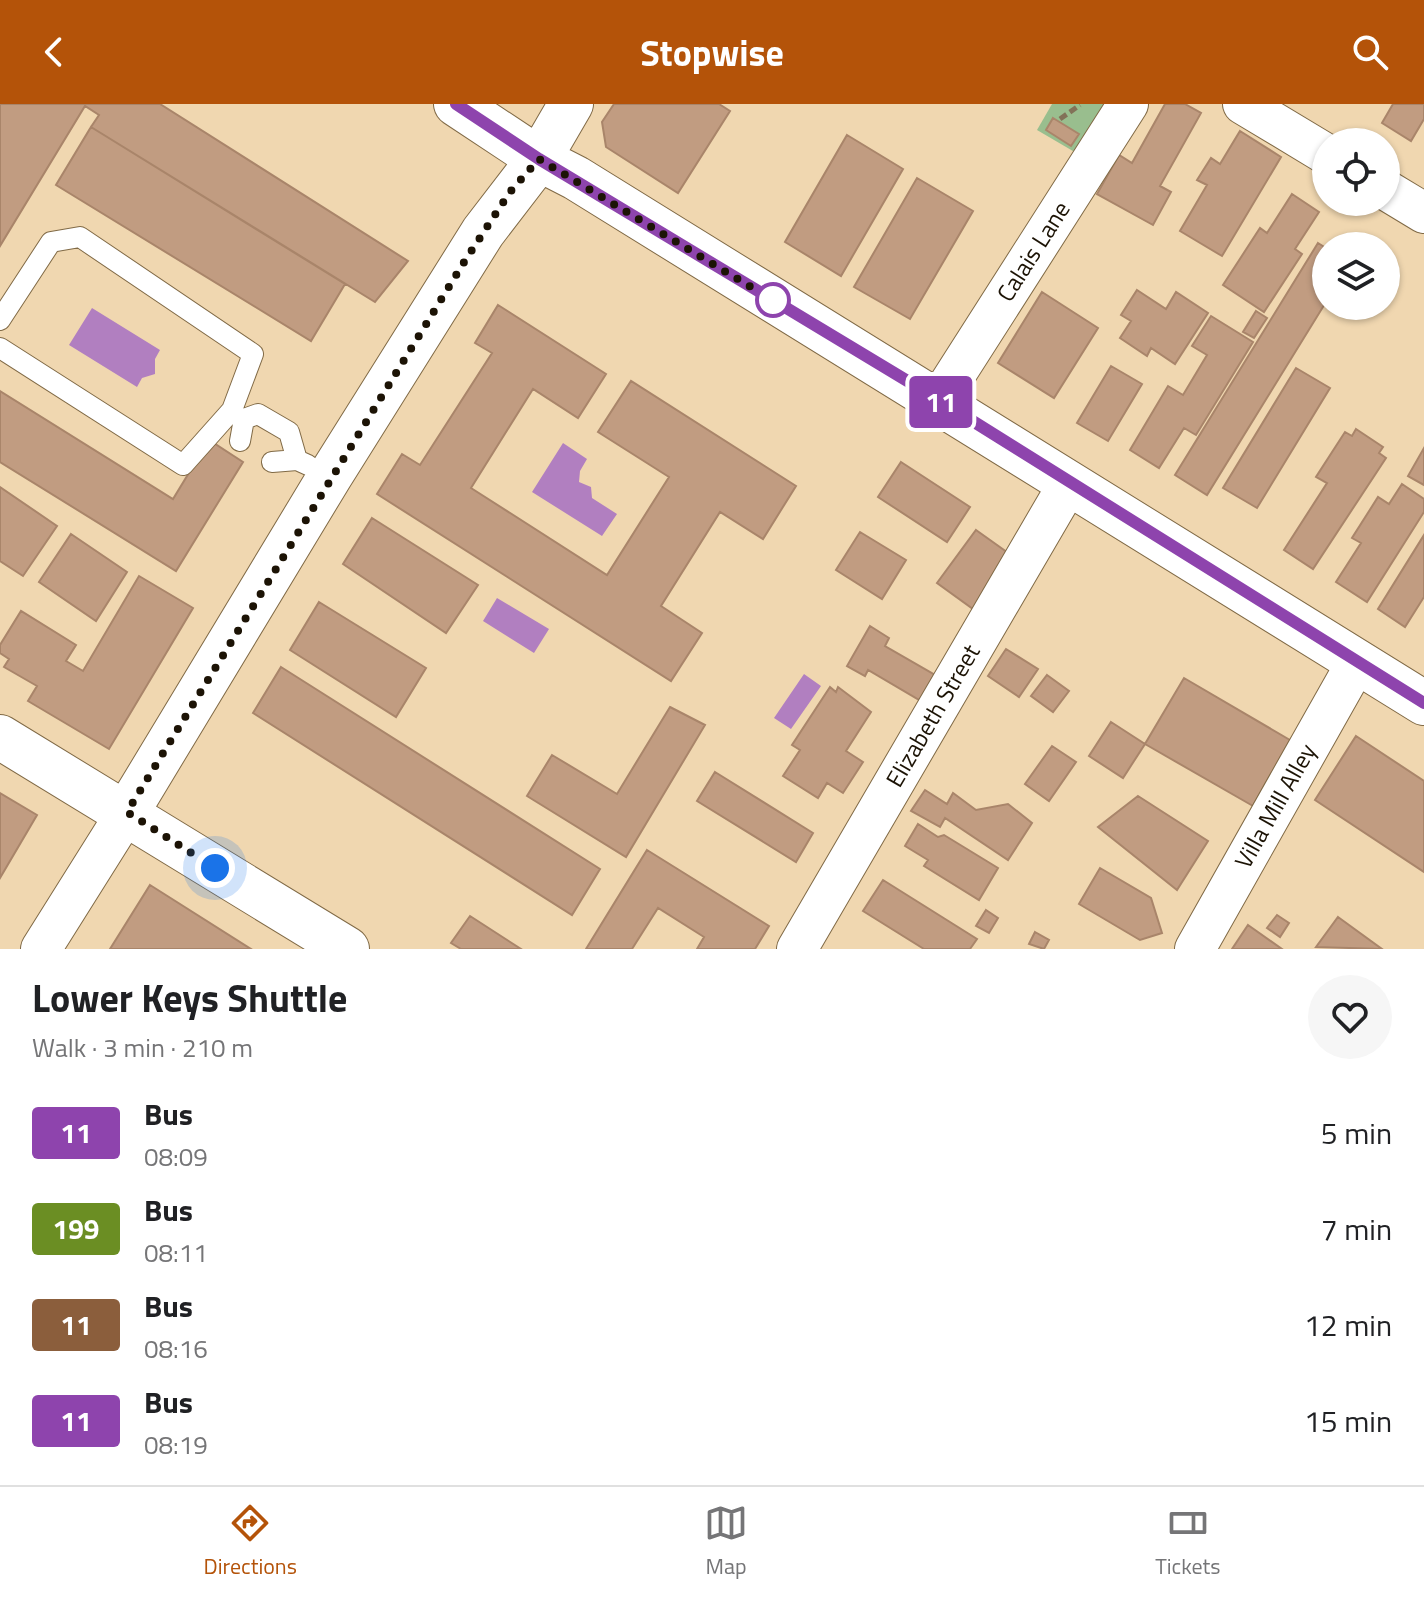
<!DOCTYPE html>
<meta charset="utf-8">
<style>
body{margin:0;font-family:"Titillium Web",sans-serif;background:#f6f6f6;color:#202124;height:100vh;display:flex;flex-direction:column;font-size:30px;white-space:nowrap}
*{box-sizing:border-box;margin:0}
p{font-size:26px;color:#757577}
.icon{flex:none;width:44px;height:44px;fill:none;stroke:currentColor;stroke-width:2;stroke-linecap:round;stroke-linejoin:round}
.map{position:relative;height:845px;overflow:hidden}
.side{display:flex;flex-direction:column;background:#fff;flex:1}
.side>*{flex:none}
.badge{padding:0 16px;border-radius:6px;font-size:28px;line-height:52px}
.controls{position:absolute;left:1312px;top:24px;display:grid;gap:16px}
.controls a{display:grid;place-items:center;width:88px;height:88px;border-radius:50%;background:#fff;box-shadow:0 2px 6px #0004;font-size:40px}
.you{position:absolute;width:40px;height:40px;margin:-20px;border:6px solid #fff;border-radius:50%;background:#1a73e8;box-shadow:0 0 0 12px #1a73e833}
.map>.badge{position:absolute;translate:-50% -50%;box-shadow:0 0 0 4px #fff}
.round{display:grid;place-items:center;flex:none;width:84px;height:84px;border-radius:42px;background:#f6f6f6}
.overview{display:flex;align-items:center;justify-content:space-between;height:136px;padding:0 32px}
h1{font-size:38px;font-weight:700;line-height:60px}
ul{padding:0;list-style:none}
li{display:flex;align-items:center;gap:24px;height:96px;padding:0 32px}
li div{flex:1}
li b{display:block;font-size:30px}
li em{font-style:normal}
li .badge{min-width:88px;font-weight:700;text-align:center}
header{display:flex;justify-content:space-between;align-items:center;height:104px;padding:0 32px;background:#b45309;color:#fff;font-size:36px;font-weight:700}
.tab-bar{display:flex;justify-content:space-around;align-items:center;height:112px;border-top:2px solid #e0e0e0;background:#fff;font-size:22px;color:#757577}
.tab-bar a{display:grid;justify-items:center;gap:4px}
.tab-bar .on{color:#b45309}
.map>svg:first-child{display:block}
.green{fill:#99be8e}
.water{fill:#b17fc0}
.building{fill:#c19c81;stroke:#a9856a;stroke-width:2}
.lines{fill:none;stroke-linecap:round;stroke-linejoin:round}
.service-casing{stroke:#806a46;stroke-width:22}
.minor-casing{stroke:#806a46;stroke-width:42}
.tertiary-casing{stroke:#806a46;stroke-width:46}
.path{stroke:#827258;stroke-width:5;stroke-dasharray:8 4;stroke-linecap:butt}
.service{stroke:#fff;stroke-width:20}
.minor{stroke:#fff;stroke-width:40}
.tertiary{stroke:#fff;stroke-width:44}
.line-casing{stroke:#fff;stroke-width:18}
.line{stroke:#8e44ad;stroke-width:12}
.walk{stroke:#1c1305;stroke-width:8;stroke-dasharray:0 14.4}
.stop-dot{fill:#fff;stroke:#8e44ad;stroke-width:4}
.labels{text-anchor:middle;stroke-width:6;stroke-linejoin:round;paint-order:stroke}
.street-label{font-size:24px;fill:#1c1305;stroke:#fde4bd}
</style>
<header><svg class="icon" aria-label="back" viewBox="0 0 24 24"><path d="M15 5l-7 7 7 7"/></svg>Stopwise<svg class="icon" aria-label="search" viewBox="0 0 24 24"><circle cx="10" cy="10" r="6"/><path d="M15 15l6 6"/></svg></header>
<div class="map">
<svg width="1424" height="845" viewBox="0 0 1424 845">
<rect width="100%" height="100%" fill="#f0d7b0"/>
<path class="green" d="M1052 0H1107L1078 50 1037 26Z"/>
<path class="water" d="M92 204 160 246 155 255V270L142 274 137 283 69 241Z
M563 339 587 355 580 367 579 378 591 383 592 394 617 410 602 432 532 388Z
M497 494 549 525 534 549 483 517Z
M804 570 821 582 791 625 774 614Z"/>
<path class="building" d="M0 0H160L408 157 375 198 91 23 99 11 85 2 0 142Z
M614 0H719L730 7 678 89 606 43 602 18Z
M1165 0H1185L1201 9 1160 82 1171 88 1153 121 1097 90 1119 51 1132 59Z
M1393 0H1424V15L1411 37 1382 19Z
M1053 14 1079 30 1071 42 1046 26Z
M91 23 345 180 311 237 56 81Z
M1240 27 1281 53 1222 152 1180 127 1207 81 1197 76 1211 54 1220 60Z
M847 31 903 65 841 172 785 138Z
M917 74 973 107 910 215 854 183Z
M1292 90 1319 108 1295 145 1302 150 1264 208 1223 181 1260 124 1267 129Z
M1318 139 1326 144V198L1207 391 1175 371Z
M1137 186 1166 205 1176 188 1208 209 1175 260 1151 244 1147 252 1120 234 1131 217 1121 211Z
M1042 188 1098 224 1054 294 998 259Z
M498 201 606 270 578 314 533 285 471 384 607 471 669 373 598 328 631 277 796 382 763 435 720 408 661 502 702 529 671 577 377 390 402 350 420 361 492 249 475 239Z
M1256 207 1267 214 1254 234 1243 228Z
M1211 212 1253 238 1196 331 1184 324 1159 364 1130 346 1168 282 1183 291 1207 251 1192 242Z
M1111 262 1142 280 1108 337 1077 319Z
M1296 264 1330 284 1257 404 1223 384Z
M0 287 173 395 209 336 243 358 176 467 0 358Z
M1356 325 1383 343 1379 349 1386 354 1313 465 1284 446 1327 379 1316 373 1345 328 1352 332Z
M1424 344V381L1408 372Z
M901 358 970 403 947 438 878 393Z
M1402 380 1424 395V408L1367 498 1336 478 1361 439 1352 434 1378 393 1389 400Z
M0 383 57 422 23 472 0 457Z
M372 414 478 481 446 529 343 460Z
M976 426 1011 451 973 505 937 479Z
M860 428 906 456 882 495 836 466Z
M71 430 127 468 96 517 39 478Z
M1424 431V493L1405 523 1378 505Z
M139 472 193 504 109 645 28 597 37 582 4 563 9 555 0 549V541L21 507 76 541 66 557 83 567Z
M319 498 426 564 396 613 290 546Z
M870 522 889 534 885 542 935 571 921 597 868 566 865 572 847 562Z
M1006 545 1038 565 1019 593 988 572Z
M281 563 600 765 572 811 253 609Z
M1047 571 1069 587 1053 608 1031 592Z
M1184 574 1290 636 1253 702 1145 640Z
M830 583 836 588 838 583 871 608 846 647 863 658 843 689 827 679 818 694 783 672 800 646 792 641Z
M670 603 705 621 626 753 527 692 552 651 617 690Z
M1111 618 1145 640 1123 674 1089 652Z
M1356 632 1424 677V768L1315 696Z
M1052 642 1076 658 1049 697 1025 680Z
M715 668 813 729 796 758 697 697Z
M925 686 947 700 953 689 976 706 1008 700 1032 719 1008 756 945 714 940 723 911 707Z
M0 689 37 711 0 774Z
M1138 692 1208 737 1177 786 1098 723Z
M918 720 938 733 944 731 998 764 979 796 924 762 928 756 905 742Z
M647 746 769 822 755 845H697L704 833 658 804 632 845H586Z
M1100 764 1151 794 1162 829 1140 836 1079 800Z
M883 776 977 835 970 845H924L863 807Z
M150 781 251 845H110Z
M986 806 998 814 989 829 976 822Z
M1277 811 1289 819 1280 833 1267 824Z
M470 812 521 845H461L451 839Z
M1338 813 1382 845 1316 843Z
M1248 821 1282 845H1232Z
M1035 828 1049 836 1044 845 1029 840Z"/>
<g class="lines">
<defs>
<path id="service" d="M0 216 51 138 80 133 253 250 232 306 183 361 0 244
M244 315 258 310 289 328 297 356
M240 337 244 315
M272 358 297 356 308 361"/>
<g id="minor">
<path d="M1243 0 1326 50"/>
<path d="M1386 86 1424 109"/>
<path id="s1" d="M939 296 1128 0"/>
<path d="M41 845 127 708"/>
<path id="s2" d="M797 845 1069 379"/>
<path id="s3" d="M1195 845 1357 558"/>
</g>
<path id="tertiary" d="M456 0 539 55 576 74 1424 599
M0 633 347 845
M127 708 330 372 483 128 539 55 571 0"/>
</defs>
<use href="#service" class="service-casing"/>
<use href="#minor" class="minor-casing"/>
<use href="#tertiary" class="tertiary-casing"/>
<path class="path" d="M1060 15 1080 1"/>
<use href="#service" class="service"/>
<use href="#minor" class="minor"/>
<use href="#tertiary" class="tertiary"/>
</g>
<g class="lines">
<defs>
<path id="line" d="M456 0 539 55 939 296 1424 599"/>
</defs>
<use href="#line" class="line-casing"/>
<use href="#line" class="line"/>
<path class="walk" d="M215 764 127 708 466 155 510 88 539 55 784 203 773 196"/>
</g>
<circle class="stop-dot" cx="773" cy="196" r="16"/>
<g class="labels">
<g class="street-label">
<text dy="8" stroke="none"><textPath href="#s1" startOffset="176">Calais Lane</textPath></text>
<text dy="8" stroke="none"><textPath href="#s2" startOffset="270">Elizabeth Street</textPath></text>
<text dy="8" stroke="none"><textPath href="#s3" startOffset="164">Villa Mill Alley</textPath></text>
</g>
</g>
</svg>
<div class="controls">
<a><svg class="icon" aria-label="locate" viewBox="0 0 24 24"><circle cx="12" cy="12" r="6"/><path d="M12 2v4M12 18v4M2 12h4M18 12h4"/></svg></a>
<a><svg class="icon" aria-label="layers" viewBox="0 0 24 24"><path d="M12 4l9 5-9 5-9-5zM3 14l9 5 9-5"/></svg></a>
</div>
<div class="you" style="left:215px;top:764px"></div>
<b class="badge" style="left:941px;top:298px;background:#8e44ad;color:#fff">11</b>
</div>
<section class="side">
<div class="overview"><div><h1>Lower Keys Shuttle</h1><p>Walk · 3 min · 210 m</p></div><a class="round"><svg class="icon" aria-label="heart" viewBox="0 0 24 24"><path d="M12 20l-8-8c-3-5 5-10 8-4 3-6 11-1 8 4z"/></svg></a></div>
<ul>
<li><span class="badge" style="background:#8e44ad;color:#fff">11</span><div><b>Bus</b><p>08:09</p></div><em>5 min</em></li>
<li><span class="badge" style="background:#6b8e23;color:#fff">199</span><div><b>Bus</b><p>08:11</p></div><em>7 min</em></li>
<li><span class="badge" style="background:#8b5e3c;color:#fff">11</span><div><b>Bus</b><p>08:16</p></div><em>12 min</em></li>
<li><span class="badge" style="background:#8e44ad;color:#fff">11</span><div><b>Bus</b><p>08:19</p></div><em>15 min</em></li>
</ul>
</section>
<nav class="tab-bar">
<a class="on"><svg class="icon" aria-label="directions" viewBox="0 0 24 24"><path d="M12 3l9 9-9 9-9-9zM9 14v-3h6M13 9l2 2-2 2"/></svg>Directions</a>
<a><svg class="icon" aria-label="map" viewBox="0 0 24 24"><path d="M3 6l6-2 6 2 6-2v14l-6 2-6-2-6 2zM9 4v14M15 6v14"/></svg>Map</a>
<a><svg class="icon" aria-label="tickets" viewBox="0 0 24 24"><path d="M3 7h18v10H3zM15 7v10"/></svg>Tickets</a>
</nav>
